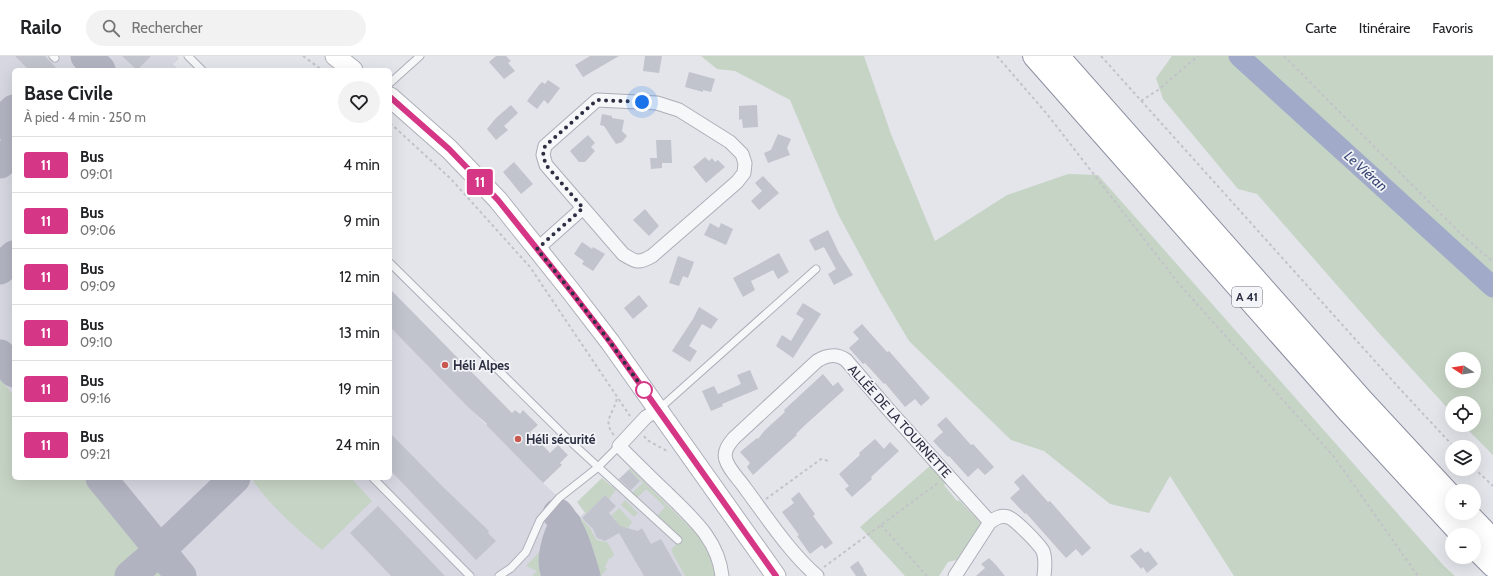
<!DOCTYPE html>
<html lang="fr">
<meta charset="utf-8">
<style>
body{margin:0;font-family:Cabin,sans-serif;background:#f2f2f2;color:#202124;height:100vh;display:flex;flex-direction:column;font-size:15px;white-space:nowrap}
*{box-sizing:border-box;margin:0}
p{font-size:13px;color:#757577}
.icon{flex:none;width:22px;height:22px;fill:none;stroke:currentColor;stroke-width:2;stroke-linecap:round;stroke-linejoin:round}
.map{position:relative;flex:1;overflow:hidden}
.details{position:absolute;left:12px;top:12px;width:380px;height:412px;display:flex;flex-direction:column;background:#fff;border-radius:6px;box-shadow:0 4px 16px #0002}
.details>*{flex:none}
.badge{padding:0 8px;border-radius:3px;font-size:14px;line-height:26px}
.needle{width:26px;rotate:282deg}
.fabs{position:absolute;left:1445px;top:296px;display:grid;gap:8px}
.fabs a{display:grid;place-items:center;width:36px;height:36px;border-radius:50%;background:#fff;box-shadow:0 4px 16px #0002;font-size:20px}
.you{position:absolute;width:20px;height:20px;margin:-10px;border:3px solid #fff;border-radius:50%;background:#1a73e8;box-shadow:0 0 0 6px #1a73e833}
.map>.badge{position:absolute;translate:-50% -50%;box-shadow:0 0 0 2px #fff}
.round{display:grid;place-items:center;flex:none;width:42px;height:42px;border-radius:21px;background:#f2f2f2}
.head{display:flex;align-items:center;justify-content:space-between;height:68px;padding:0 12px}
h1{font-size:19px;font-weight:700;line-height:30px}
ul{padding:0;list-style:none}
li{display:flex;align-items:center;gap:12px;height:56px;padding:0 12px;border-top:1px solid #e0e0e0}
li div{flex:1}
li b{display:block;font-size:15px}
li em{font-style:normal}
li .badge{min-width:44px;font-weight:700;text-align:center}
header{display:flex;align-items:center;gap:24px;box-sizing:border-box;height:56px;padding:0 20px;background:#fff;border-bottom:1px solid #e0e0e0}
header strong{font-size:19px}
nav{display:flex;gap:22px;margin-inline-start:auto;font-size:14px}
.search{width:280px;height:36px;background:#f2f2f2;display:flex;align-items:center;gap:10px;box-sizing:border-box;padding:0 14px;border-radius:22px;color:#757577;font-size:15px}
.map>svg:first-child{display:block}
.built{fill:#d6d7e0}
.green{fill:#c6d4c5;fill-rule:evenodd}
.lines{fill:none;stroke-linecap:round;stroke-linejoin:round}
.river{stroke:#a1abc9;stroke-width:21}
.taxiway{stroke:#b1b3c0;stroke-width:31}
.building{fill:#c1c3cd}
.lane-casing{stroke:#adaeb8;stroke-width:9}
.street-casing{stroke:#adaeb8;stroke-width:15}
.secondary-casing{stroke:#adaeb8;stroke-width:21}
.highway-casing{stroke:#8c8fa1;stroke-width:24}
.path{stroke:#c1c3c9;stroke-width:2;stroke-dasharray:3 3;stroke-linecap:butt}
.lane{stroke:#f6f7f9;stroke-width:7}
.street{stroke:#f6f7f9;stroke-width:13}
.secondary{stroke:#fff;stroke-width:19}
.highway{stroke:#fff;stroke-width:22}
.line-casing{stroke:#fff;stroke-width:9}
.line{stroke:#d53685;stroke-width:6}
.walk{stroke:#2c2f42;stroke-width:4;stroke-dasharray:0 7.2}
.poi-dot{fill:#c85951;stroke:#f3f4f8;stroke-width:1.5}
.stop-dot{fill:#fff;stroke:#d53685;stroke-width:2}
.labels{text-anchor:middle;stroke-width:3.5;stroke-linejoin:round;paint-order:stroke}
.shield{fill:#f3f4f8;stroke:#686a79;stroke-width:1}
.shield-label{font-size:12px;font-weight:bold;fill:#2c2f42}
.poi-label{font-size:13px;font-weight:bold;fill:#2c2f42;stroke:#f3f4f8;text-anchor:start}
.street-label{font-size:13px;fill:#2c2f42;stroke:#f3f4f8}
.water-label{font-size:14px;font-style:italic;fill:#384674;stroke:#f3f4f8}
</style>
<header>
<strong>Railo</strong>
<div class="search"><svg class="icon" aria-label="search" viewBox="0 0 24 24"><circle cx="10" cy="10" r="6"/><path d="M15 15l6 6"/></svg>Rechercher</div>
<nav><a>Carte</a><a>Itinéraire</a><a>Favoris</a></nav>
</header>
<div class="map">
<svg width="1493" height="520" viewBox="0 0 1493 520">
<rect width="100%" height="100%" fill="#e4e5eb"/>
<path class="built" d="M0 0H177L179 3 173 8 179 14H14V422H390V271L543 427 580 461 630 412 698 479 710 500 715 520H0Z"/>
<path class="green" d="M701 0H864L891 78 935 185 1007 139 1068 118 1098 119 1444 510 1455 520H1234L1170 420 1149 457 1110 448 1044 395 1011 384 909 285 880 236 838 158 790 44 735 15 717 13Z
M1172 0H1493V399L1463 369H1474V347H1452V357L1378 276 1257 138 1238 133 1163 43 1156 22ZM1452 303H1474V325H1452Z
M0 323 14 340V422H83L165 520H0Z
M931 409 948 425 944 429 957 445 959 444 980 466V469L957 504 948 506 939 520H905L860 471Z
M630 412 698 479 710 500 715 520H685L671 494 681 483 657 460 665 451 646 433 637 442 632 437 643 427 629 414Z
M253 422H351L372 445 322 494C296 472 271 451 252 423Z
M602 422 616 434 609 443 605 439 586 458 577 446Z
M625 444 638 457 634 461 621 449Z
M570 451 590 472 596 483 599 485 607 486 614 498 611 503 609 502 605 511 607 513 601 520H594L569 458Z
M619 452 632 466 628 472 618 470 615 463 611 460Z
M554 467C561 484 540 503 551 520H532L537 515 526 510C541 496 547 485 554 467Z
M565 482 569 484 571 493 564 496 565 512 576 511 577 513 571 516 564 514C557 506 559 490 565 482Z"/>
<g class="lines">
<path class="river" d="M1239 0 1493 231"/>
<path class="taxiway" d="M86 0 100 14
M0 68 14 54
M0 107 14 93
M0 213 14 200
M0 299 14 316
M101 422 181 520
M558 458C573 476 578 497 585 520
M130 520 160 494 235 422
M559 520C548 510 558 478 566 468"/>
</g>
<path class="building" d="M15 0H45L58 14H29Z
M122 0H151L137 14Z
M496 0H506L511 5 508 7 515 15 504 23 489 6Z
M590 0H619L583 21 575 9Z
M645 0H662L659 17 643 15Z
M689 16 715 23 711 36 703 34V36L685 31Z
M548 24 560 32 548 48 544 44 537 53 527 45 539 29 542 26 545 28Z
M511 49 518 57 504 70 508 74 496 84 487 73 496 62Z
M757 49 758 71 743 72 742 63 739 64V50Z
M602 58 612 60V62L624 64 622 75 627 80 622 86 616 88 604 70 600 69Z
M778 78 791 83 787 92 790 99 768 107 764 97 771 94Z
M588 79 595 87 591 91 595 95 585 106H579L570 95Z
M656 84H671L672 107H662V112L651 113 650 102H657Z
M705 101 709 105 712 102 715 106 718 104 725 111 706 127 693 111Z
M514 106 533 128 521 138 503 116Z
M763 120 779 137 759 154 751 145 762 135 755 127Z
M645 153 659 170 649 180 633 164Z
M710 167 719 172 721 167 733 173 726 189 704 179Z
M828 174 839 197 853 219 834 229 828 218 836 213 824 191 815 195 809 184Z
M582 186 592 193 593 191 605 198 593 215 582 208 584 205 574 198Z
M779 197 789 216 778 223 773 214 751 225 755 234 743 241 733 222Z
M678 200 694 206 688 222 683 220 679 230 669 227Z
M390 233 512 357 515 354 520 358 523 354 538 369 530 376 550 397 558 389 568 399 560 407 562 409 543 427 494 377 486 369 487 368 469 352 390 271Z
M639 239 648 250 633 263 624 252Z
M803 247 821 258 793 302 776 290 782 279 791 285 804 263 796 258Z
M699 251 718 263 711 273 702 268 692 285 689 290 697 295 690 306 672 295 693 263Z
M862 268 887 296 889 295 930 342 921 350 915 343 905 351 885 327 884 328 865 307 863 308 849 292 859 283 853 276Z
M750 314 758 333 722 348 723 350 711 355 702 335 714 330 718 338 730 333 741 328 737 319Z
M823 318 833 330 838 326 844 334 804 370 796 378 797 379 753 419 747 411 750 407 740 396 757 382 758 383 765 374 785 356 784 354Z
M946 361 971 389 973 388 994 411 985 419 978 412 968 421 949 400 948 401 933 385 943 376 937 369Z
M390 377 442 430 489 475 488 477 496 485 476 504 390 414Z
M875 383 884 393 890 386 899 395 871 421 872 423 852 441 845 433 849 430 839 418 860 399 859 397Z
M629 414 640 425 631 434 619 423Z
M1023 418 1048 446 1050 445 1091 492 1082 500 1076 493 1066 502 1026 457 1025 458 1010 442 1020 433 1014 426Z
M799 436 815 458 813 460 833 487 825 493 822 489 810 498 797 480 799 479 782 456 794 447 791 443Z
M605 439 616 450 609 457 620 470 638 475 642 472 651 488 661 483 682 520H644L619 477 605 485 597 482 593 473 582 462Z
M378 450 445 520H391L350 477Z
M1141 492 1145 497 1148 495 1158 508 1147 517 1143 511 1141 513 1130 500Z
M989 502 996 509 1005 520H976L985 512 981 508Z
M858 505 864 514H863L867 520H856L850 511Z"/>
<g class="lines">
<defs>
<path id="lane" d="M53 0 55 2
M188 0 202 14
M390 27 420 0
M390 207 572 387 678 484
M658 354 816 213
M373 422 470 520
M499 520 511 512 526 496 540 464 559 442 597 412 619 390"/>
<path id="street" d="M597 44 657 47 679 54 730 86 742 98 745 107 744 117 737 126 652 200C638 208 636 206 623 198L546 109 543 99 545 90Z
M537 193 583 152
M658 354 646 361 619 390C635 406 651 422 667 437 692 462 718 483 722 520
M817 520C790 497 766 460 745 432 739 423 729 414 726 404 723 395 729 388 734 382L817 305C827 299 836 297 846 304L888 353 990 466
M955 520 990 466C996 462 1001 459 1008 461 1016 464 1039 488 1043 495 1046 503 1045 512 1044 520"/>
<path id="secondary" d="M335 0 353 14
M390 41 449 93 498 144 570 234 610 286 776 520"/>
<path id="highway" d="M1034 0 1346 353 1462 479
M1058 0 1363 345 1452 441
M1467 457 1493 484
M1474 491 1493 510"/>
</defs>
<use href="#lane" class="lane-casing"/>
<use href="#street" class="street-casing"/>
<use href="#secondary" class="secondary-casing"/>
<use href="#highway" class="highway-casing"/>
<path class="path" d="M303 0 322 14
M997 0 1047 58 1179 228 1335 402 1418 520
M1101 0 1400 333 1454 391
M1284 0 1459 176 1493 206
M1141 45 1158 34 1198 0
M390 67 451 123 530 211 630 360
M614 379C601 364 615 357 617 341
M644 380 647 384 667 395
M1474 412 1493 430
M766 443 821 403 829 405
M881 469 927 520
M824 511 938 427"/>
<use href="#lane" class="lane"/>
<use href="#street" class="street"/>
<use href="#secondary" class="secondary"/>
<use href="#highway" class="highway"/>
</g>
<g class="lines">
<defs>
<path id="line" d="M390 41 449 93 498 144 570 234 610 286 776 520"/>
</defs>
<use href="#line" class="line-casing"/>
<use href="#line" class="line"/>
<path class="walk" d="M642 46 597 44 545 90 543 99 546 109 583 152 537 193 570 234 610 286 644 334"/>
</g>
<g class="poi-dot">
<circle cx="445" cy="309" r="4"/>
<circle cx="518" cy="383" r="4"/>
</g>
<circle class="stop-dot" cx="644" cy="334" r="8"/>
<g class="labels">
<rect class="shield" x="1232" y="231" width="30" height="20" rx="3"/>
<g class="shield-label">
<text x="1247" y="245">A 41</text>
</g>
<g class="poi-label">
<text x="453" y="314">Héli Alpes</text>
<text x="526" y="388">Héli sécurité</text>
</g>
<g class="street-label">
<text transform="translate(900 365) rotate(48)" y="5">ALLÉE DE LA TOURNETTE</text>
</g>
<g class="water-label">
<text transform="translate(1366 115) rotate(42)" y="5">Le Viéran</text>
</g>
</g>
</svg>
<div class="fabs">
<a><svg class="needle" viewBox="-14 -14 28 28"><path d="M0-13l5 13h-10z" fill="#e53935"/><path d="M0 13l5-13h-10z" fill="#757577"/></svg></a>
<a><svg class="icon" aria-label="locate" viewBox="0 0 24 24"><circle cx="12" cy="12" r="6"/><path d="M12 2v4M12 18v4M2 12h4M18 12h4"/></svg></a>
<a><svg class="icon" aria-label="layers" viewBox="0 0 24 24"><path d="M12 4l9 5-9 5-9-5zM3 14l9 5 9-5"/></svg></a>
<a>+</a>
<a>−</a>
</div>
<div class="you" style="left:642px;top:46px"></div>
<b class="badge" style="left:480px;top:126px;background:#d53685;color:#fff">11</b>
<section class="details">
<div class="head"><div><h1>Base Civile</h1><p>À pied · 4 min · 250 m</p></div><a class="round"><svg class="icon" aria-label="heart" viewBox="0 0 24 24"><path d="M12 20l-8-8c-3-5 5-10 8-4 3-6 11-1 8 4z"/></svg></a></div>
<ul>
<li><span class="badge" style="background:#d53685;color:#fff">11</span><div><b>Bus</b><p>09:01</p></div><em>4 min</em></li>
<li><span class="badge" style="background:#d53685;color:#fff">11</span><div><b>Bus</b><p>09:06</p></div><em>9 min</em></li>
<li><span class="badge" style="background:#d53685;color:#fff">11</span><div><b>Bus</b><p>09:09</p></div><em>12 min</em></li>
<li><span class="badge" style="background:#d53685;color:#fff">11</span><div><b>Bus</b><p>09:10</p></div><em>13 min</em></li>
<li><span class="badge" style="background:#d53685;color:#fff">11</span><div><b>Bus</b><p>09:16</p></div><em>19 min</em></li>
<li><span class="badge" style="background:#d53685;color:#fff">11</span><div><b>Bus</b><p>09:21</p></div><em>24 min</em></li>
</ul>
</section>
</div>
